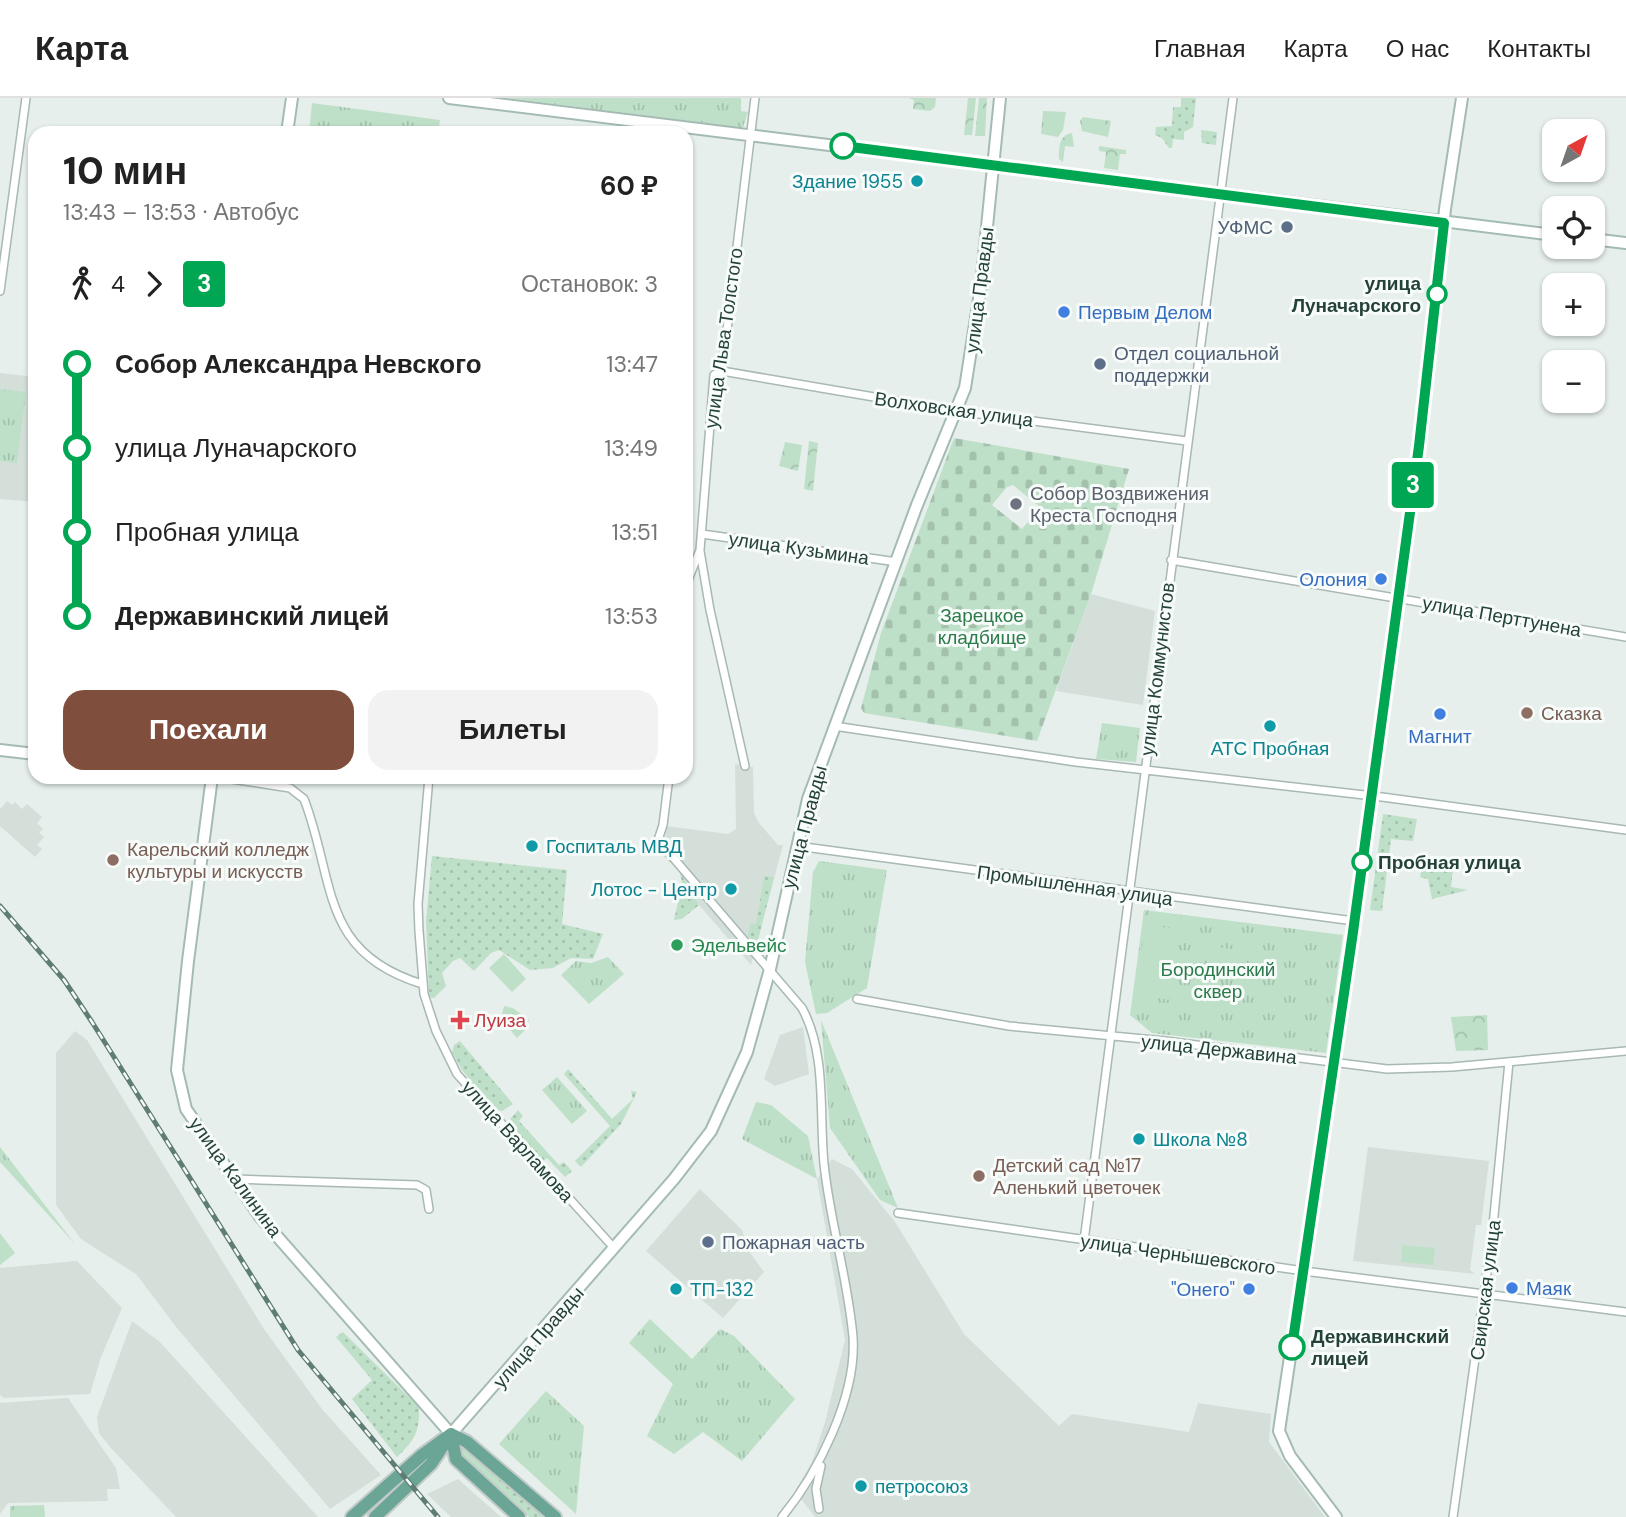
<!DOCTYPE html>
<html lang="ru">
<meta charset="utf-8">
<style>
body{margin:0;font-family:"DM Sans",sans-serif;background:#f2f2f2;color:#222;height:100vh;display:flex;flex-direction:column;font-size:26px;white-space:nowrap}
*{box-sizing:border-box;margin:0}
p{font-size:23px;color:#767676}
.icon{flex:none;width:38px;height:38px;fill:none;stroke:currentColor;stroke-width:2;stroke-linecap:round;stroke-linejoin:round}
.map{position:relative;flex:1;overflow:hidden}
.side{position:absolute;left:28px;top:28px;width:665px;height:658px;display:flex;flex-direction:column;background:#fff;border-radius:21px;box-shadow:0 2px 5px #0004}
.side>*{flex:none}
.badge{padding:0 14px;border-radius:5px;font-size:24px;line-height:46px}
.needle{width:46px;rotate:40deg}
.tools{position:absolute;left:1542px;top:21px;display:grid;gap:14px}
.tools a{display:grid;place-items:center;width:63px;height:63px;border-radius:14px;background:#fff;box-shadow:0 2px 5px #0004;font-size:35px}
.map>.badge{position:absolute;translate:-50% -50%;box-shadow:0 0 0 4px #fff}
.legs{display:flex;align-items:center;gap:10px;height:77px;padding:0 35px;font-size:23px}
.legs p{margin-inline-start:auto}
.overview{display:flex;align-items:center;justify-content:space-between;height:119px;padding:0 35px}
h1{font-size:38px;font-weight:800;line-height:52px}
.cta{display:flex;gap:14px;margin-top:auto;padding:14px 35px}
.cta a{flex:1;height:80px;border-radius:21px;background:#804e3d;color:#fff;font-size:28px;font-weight:800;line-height:80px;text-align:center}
.cta a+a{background:#f2f2f2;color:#222}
ul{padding:0 35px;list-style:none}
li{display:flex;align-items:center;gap:24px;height:84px;font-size:26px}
li i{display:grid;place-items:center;width:10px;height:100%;margin:0 9px;background:currentColor}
li i::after{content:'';width:18px;height:18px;margin:-9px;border:5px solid;border-radius:50%;background:#fff}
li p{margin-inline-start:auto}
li:first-child i{background:linear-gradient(#0000 50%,currentColor 0)}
li:last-child i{background:linear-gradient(currentColor 50%,#0000 0)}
header{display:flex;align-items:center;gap:42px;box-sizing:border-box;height:98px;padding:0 35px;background:#fff;border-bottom:2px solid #e0e0e0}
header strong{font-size:33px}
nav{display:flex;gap:38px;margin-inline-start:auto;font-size:24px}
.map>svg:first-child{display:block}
.built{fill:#d4dfda}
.grass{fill:url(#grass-dots)}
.forest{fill:url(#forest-crowns)}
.cemetery{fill:url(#cemetery-stones);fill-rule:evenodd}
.park{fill:url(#park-tufts)}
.pitch{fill:#bfe0c8}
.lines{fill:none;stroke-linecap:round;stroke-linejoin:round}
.street-casing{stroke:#a8b8b2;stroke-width:10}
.secondary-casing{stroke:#a4bbb3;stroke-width:14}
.primary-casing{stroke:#c2cac8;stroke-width:16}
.street{stroke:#fff;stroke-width:7}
.secondary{stroke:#fff;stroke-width:10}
.primary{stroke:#6aa596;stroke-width:12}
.rail-casing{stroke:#5f7d75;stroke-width:5}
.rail{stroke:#f7fbf9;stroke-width:2.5;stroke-dasharray:8;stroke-linecap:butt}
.line-1-casing{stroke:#fff;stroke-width:16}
.line-1{stroke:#00a651;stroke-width:10}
.stop-1-dot{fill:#fff;stroke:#00a651;stroke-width:3.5}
.culture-dot{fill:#0f9aa8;stroke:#f7fbf9;stroke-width:2.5}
.service-dot{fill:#5c6f8a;stroke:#f7fbf9;stroke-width:2.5}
.shop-dot{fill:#3f7fe0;stroke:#f7fbf9;stroke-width:2.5}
.worship-dot{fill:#6b7280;stroke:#f7fbf9;stroke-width:2.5}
.education-dot{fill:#8d6e63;stroke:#f7fbf9;stroke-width:2.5}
.leisure-dot{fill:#2e9e5b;stroke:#f7fbf9;stroke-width:2.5}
.health-dot{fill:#e0444e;stroke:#f7fbf9;stroke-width:2.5}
.labels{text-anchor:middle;stroke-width:6;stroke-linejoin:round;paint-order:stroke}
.culture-label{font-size:19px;fill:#0d838f;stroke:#f7fbf9;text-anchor:start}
.service-label{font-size:19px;fill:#4e5e75;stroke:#f7fbf9;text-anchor:start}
.stop-label{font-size:19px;font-weight:bold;fill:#24423a;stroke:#f7fbf9;text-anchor:start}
.street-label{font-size:19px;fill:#24423a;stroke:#f7fbf9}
.shop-label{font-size:19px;fill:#366cbe;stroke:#f7fbf9;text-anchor:start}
.worship-label{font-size:19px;fill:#5b616d;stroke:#f7fbf9;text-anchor:start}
.park-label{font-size:19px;fill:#2d7a4b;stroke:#f7fbf9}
.education-label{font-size:19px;fill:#785e54;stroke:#f7fbf9;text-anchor:start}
.leisure-label{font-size:19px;fill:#27864d;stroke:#f7fbf9;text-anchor:start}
.health-label{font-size:19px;fill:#be3a42;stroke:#f7fbf9;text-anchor:start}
</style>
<header>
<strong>Карта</strong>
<nav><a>Главная</a><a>Карта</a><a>О нас</a><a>Контакты</a></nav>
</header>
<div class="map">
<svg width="1626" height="1419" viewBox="0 0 1626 1419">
<defs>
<pattern id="grass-dots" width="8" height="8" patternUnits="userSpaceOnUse" patternTransform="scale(1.75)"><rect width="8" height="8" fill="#bfe0c8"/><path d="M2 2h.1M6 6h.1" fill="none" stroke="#a4c1ad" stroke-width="1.8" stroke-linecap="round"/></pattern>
<pattern id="forest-crowns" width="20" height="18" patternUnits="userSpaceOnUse" patternTransform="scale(1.75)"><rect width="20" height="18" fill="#bfe0c8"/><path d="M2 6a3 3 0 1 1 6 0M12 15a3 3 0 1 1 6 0" fill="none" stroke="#a4c1ad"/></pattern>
<pattern id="cemetery-stones" width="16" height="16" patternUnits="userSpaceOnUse" patternTransform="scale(1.75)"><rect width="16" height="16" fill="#bfe0c8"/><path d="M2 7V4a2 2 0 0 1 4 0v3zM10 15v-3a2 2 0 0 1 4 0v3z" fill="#a4c1ad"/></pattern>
<pattern id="park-tufts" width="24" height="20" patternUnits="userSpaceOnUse" patternTransform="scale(1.75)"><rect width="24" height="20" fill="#bfe0c8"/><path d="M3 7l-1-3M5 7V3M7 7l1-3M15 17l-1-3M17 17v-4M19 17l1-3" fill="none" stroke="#a4c1ad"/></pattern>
</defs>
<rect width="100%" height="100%" fill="#e6efeb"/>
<path class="built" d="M0 275 27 278 35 290V404L0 401Z
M1091 496 1155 513 1143 607 1056 593Z
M735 666 753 669 754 715 759 725 778 747H783L751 867 699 807 680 774 659 754 665 744 666 728 728 736 736 731Z
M7 703 12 707 15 704 22 711 27 706 42 719 37 725 43 731 39 735 44 739 37 747 42 751 35 759 0 728V711Z
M803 929 809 976 775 988 764 981 780 937Z
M75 933 87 942 264 1231 322 1311 381 1377 330 1411 177 1230 136 1176 81 1141 56 1107V955Z
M1368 1049 1489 1063 1481 1127H1476L1470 1172 1475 1176 1353 1163Z
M832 1061 852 1071 895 1124 964 1236 1059 1328 1072 1316 1189 1334 1198 1305 1271 1316 1269 1344 1325 1419H815L795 1393 812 1364 825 1324 845 1242 817 1081Z
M700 1091 742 1132 748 1152 764 1174 723 1220 646 1153Z
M77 1163 122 1210 101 1259 90 1296 4 1300 0 1297V1170Z
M132 1223 160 1244 318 1419H176L110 1349 99 1335 97 1319Z
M68 1300 116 1370 120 1391H107L108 1403 8 1405 0 1416V1305Z
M458 1381 501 1419H451L427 1396Z"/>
<path class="grass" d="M1181 0H1196L1193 29 1184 34V42L1173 41 1172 50H1169L1162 40 1155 37 1156 29 1172 28 1173 9H1181Z
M1201 32 1217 34 1216 47 1202 45Z
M1383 716 1417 721 1413 743 1391 741 1382 813 1370 812Z
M432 758 567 772 562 826 603 836 593 861 571 860 553 870 530 872 499 852 491 855 474 873 460 860 453 863 442 875 446 888 434 900 429 899 426 823Z
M1423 766 1453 771 1451 789 1468 792 1432 801 1428 781 1420 779Z
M680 774 699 807 682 821 674 822 682 786Z
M764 778 774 779 757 846 748 838 750 825 756 826Z
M460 943 513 1006 502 1013 494 1011 462 972 452 954 454 947Z
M568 971 612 1021 633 1001 631 993 637 994 621 1026 581 1069 575 1063 610 1028 564 976Z
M518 1012 523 1018 519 1023 559 1067 564 1064 572 1073 565 1079 547 1060 542 1064 507 1025Z
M343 1234 419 1309C420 1333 415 1342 397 1359L352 1301 372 1282 336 1239Z
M459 1350H468L546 1419H529L460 1358Z"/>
<path class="forest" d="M909 0H936L935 9 930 13 913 11 914 2Z
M968 0H976L972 37H964Z
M979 0H987L985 38H975Z
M1083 19 1111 23 1108 39 1082 33 1080 23Z
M1072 35 1074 49 1065 48 1063 64 1059 61C1059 49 1059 37 1072 35Z
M1099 48 1126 52V56H1120L1118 72 1104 70 1106 54 1099 53Z
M809 343 818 345 813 393 804 391Z
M785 344 802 347 798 373 779 368Z
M1487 917 1488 952 1456 953 1451 919Z"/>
<path class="cemetery" d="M954 340 1129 371 1091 496 1037 643 864 615 861 610 881 535ZM1013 387 1040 409 1022 431 992 407 1007 389Z"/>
<path class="park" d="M508 0H741V13L748 14 743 29H735Z
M312 5 440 22 438 35H309Z
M1043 13 1066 14 1063 32 1058 39 1041 36Z
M0 291 26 294 17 365 0 363Z
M1102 625 1140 630 1136 664 1096 661Z
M819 763 887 772 867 890 827 915 816 916 805 864 813 774Z
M1144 812 1343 837 1326 955 1152 935 1130 917Z
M608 859 624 876 589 906 561 877 576 863 591 865Z
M504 908 513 910 529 922 525 932 517 940 501 921Z
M821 922 898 1110 880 1102 830 1030Z
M557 979 587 1013 572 1026 542 992Z
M756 1004 771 1007 808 1038 817 1081 742 1041Z
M0 1049 75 1146 0 1064Z
M650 1221 692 1261 720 1231 734 1238 795 1301 742 1363 703 1334 674 1356 647 1338 673 1286 629 1245Z
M546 1293 584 1328 576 1416 499 1346Z
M44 1407 45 1419H10V1408Z"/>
<path class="pitch" d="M1146 826 1180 832 1169 902 1134 896Z
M1210 848 1237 852 1234 869 1207 864Z
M504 856 526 881 512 894 489 870Z
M1203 890 1230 894 1227 913 1200 909Z
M0 1135 15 1155 0 1167Z
M1402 1147 1435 1150 1433 1167 1401 1164Z"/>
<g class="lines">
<defs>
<path id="street" d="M0 193 26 0
M722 273 956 313 1187 343
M702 436 897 464
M700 453 710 512 745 668
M1171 462 1626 539
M686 520 688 482 700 452 714 277 722 273 755 0
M834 628 1076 664 1382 699 1626 732
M218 679 290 690 304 701C336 784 319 854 422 886
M429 679 418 806 419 833 424 896 436 933 457 976 614 1150
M669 679 663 727 658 742 802 910C827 956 819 1014 824 1066 830 1124 848 1181 853 1239 857 1298 818 1375 782 1419
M797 748 1354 823
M857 901 1009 928 1165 943 1387 971 1452 969 1626 953
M234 1081 417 1087 426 1092 429 1111
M898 1115 1304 1173 1626 1214
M1084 1143 1233 0
M819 1411 816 1391 821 1368
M1453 1419 1492 1138 1509 964"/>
<path id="secondary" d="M449 0 1554 137
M287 35 292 0
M1592 141 1626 145
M0 652 35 656
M212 679 188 863 177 972 186 1011 261 1120 451 1336 674 1081 711 1033 747 954 770 871 808 701 917 407 965 290 981 188 1000 0
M1336 1419 1290 1358 1279 1333 1353 834 1419 348 1445 111 1462 0"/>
<path id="primary" d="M451 1336 467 1344 555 1419
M451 1336 456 1361 519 1419
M352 1419 422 1357 451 1336
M375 1419 431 1366 447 1342"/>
</defs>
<use href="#street" class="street-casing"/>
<use href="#secondary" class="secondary-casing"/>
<use href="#primary" class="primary-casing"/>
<use href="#street" class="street"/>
<use href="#secondary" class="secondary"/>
<use href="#primary" class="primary"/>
<defs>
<path id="rail" d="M0 808 64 882 92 924 298 1252 438 1419"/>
</defs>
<use href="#rail" class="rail-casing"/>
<use href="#rail" class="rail"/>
</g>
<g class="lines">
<defs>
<path id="line-1" d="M843 48 1444 125 1419 348 1353 834 1292 1249"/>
</defs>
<use href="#line-1" class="line-1-casing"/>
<use href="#line-1" class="line-1"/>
</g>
<g class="stop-1-dot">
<circle cx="843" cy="48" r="12"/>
<circle cx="1437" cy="196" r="9"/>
<circle cx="1362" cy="764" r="9"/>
<circle cx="1292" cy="1249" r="12"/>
</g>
<g class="culture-dot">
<circle cx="917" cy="83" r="7"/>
<circle cx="1270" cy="628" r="7"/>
<circle cx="532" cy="748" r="7"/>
<circle cx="731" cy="791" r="7"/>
<circle cx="1139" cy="1041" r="7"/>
<circle cx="676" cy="1191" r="7"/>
<circle cx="861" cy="1388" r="7"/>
</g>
<g class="service-dot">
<circle cx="1287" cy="129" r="7"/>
<circle cx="1100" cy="266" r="7"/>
<circle cx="708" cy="1144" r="7"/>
</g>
<g class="shop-dot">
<circle cx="1064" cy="214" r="7"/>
<circle cx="1381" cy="481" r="7"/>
<circle cx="1440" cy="616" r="7"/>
<circle cx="1512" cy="1190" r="7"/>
<circle cx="1249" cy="1191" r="7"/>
</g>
<circle class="worship-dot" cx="1016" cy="406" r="7"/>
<g class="education-dot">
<circle cx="1527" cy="615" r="7"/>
<circle cx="113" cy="762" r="7"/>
<circle cx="979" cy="1078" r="7"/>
</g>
<circle class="leisure-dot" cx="677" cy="847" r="7"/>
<path class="health-dot" d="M456.5 911.5h7v7h7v7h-7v7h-7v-7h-7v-7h7z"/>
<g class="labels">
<g class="culture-label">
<text x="903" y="90" text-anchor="end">Здание 1955</text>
<text x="1270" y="657" text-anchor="middle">АТС Пробная</text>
<text x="546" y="755">Госпиталь МВД</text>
<text x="717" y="798" text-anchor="end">Лотос - Центр</text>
<text x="1153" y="1048">Школа №8</text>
<text x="690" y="1198">ТП-132</text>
<text x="875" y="1395">петросоюз</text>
</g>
<g class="service-label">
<text x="1273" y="136" text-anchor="end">УФМС</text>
<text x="1114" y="262">Отдел социальной<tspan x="1114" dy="22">поддержки</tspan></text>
<text x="722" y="1151">Пожарная часть</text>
</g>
<g class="stop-label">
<text x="1421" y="192" text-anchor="end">улица<tspan x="1421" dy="22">Луначарского</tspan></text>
<text x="1378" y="771">Пробная улица</text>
<text x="1311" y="1245">Державинский<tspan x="1311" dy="22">лицей</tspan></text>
</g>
<g class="street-label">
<text transform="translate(979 192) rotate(-83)" y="7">улица Правды</text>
<text transform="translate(723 240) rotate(-82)" y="7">улица Льва Толстого</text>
<text transform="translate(954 311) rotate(8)" y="7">Волховская улица</text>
<text transform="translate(799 450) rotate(8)" y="7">улица Кузьмина</text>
<text transform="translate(1502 518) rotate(10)" y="7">улица Перттунена</text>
<text transform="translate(1157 571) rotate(-83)" y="7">улица Коммунистов</text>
<text transform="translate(804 729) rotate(-75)" y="7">улица Правды</text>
<text transform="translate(1075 787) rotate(8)" y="7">Промышленная улица</text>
<text transform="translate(1219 951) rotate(6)" y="7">улица Державина</text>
<text transform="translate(518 1043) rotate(48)" y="7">улица Варламова</text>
<text transform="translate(236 1079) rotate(54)" y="7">улица Калинина</text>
<text transform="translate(1178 1156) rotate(8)" y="7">улица Чернышевского</text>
<text transform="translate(1485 1192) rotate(-83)" y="7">Свирская улица</text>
<text transform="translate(538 1239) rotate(-49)" y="7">улица Правды</text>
</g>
<g class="shop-label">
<text x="1078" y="221">Первым Делом</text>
<text x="1367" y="488" text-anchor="end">Олония</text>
<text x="1440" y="645" text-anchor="middle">Магнит</text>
<text x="1526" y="1197">Маяк</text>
<text x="1235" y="1198" text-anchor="end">"Онего"</text>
</g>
<g class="worship-label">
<text x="1030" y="402">Собор Воздвижения<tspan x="1030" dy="22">Креста Господня</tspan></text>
</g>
<g class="park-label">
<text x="982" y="524">Зарецкое<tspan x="982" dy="22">кладбище</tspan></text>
<text x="1218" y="878">Бородинский<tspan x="1218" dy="22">сквер</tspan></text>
</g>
<g class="education-label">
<text x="1541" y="622">Сказка</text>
<text x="127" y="758">Карельский колледж<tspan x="127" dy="22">культуры и искусств</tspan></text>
<text x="993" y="1074">Детский сад №17<tspan x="993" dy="22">Аленький цветочек</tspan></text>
</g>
<g class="leisure-label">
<text x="691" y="854">Эдельвейс</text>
</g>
<g class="health-label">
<text x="474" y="929">Луиза</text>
</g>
</g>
</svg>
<div class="tools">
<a><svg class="needle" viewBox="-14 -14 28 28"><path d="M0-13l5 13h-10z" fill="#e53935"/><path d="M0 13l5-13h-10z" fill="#767676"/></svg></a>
<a><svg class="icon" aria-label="locate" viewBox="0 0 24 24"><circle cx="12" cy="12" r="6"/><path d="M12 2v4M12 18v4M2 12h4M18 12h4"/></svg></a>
<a>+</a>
<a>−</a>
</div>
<b class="badge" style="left:1413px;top:387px;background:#00a651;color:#fff">3</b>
<section class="side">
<div class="overview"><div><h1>10 мин</h1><p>13:43 – 13:53 · Автобус</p></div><b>60 ₽</b></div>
<div class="legs"><svg class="icon" aria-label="walk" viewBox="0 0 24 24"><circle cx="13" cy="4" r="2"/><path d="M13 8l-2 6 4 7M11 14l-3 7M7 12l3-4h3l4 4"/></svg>4<svg class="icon" aria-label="forward" viewBox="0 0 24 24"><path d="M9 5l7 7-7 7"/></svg><b class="badge" style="background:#00a651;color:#fff">3</b><p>Остановок: 3</p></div>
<ul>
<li><i style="color:#00a651"></i><b>Собор Александра Невского</b><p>13:47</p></li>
<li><i style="color:#00a651"></i><span>улица Луначарского</span><p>13:49</p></li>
<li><i style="color:#00a651"></i><span>Пробная улица</span><p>13:51</p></li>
<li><i style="color:#00a651"></i><b>Державинский лицей</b><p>13:53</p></li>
</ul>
<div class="cta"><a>Поехали</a><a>Билеты</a></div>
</section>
</div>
